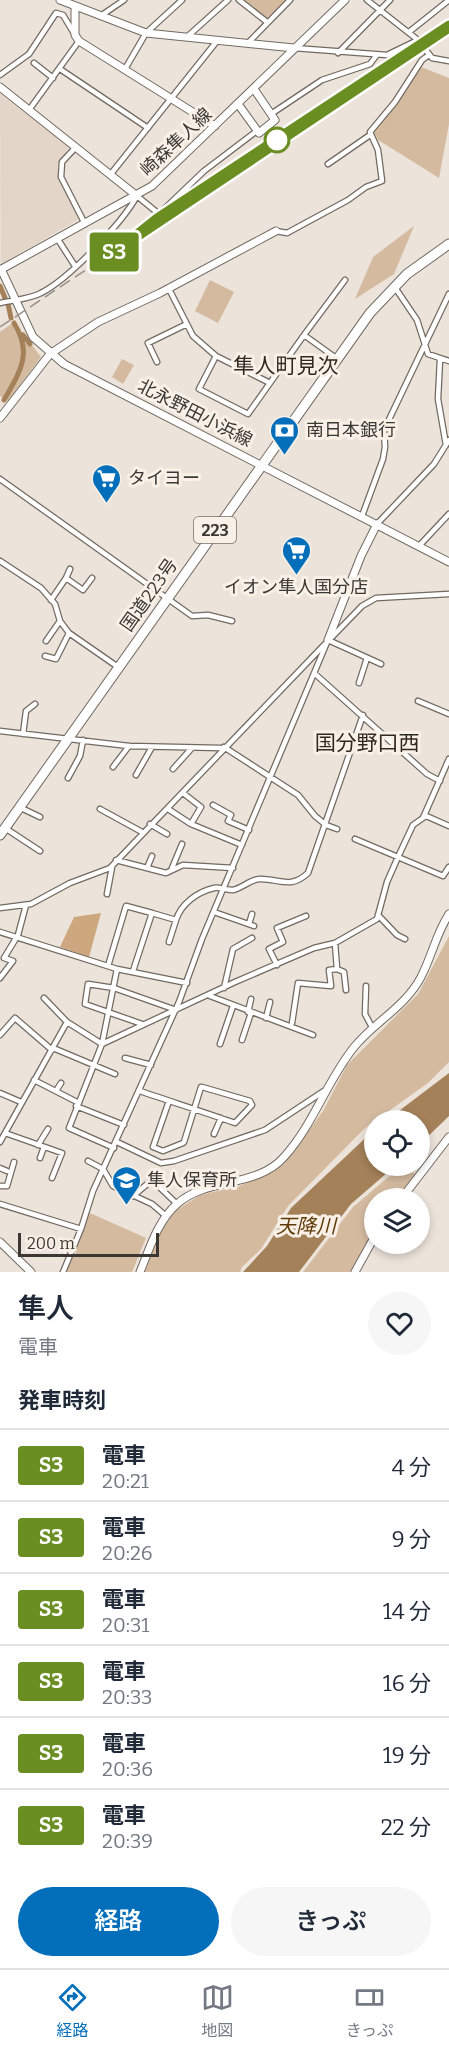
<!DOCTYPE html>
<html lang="ja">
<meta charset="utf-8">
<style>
body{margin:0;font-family:Bitter,"Noto Sans JP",serif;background:#f6f6f7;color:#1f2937;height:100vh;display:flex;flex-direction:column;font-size:22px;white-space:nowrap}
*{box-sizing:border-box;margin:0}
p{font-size:20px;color:#747a83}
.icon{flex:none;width:33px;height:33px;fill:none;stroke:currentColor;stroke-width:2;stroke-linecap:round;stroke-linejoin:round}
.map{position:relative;height:1272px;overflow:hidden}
.panel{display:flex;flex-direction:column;background:#fff;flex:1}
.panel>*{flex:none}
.badge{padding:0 12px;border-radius:4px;font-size:21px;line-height:39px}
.controls{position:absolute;left:364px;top:1110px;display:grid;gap:12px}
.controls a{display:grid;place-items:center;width:66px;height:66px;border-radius:50%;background:#fff;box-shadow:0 3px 9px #0003;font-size:30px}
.scale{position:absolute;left:18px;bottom:15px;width:141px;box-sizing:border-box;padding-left:6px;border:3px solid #3b3834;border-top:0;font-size:16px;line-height:21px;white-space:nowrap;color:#3b3834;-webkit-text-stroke:4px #f9f1e7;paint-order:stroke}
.map>.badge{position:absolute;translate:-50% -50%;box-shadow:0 0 0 3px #fff}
h2{padding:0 18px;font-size:22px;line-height:54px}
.round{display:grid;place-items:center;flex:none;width:63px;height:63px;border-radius:32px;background:#f6f6f7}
.head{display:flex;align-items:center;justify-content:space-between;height:102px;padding:0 18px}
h1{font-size:28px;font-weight:600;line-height:45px}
.button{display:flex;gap:12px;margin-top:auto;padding:12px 18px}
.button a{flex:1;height:69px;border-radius:36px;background:#036eba;color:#fff;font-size:24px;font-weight:600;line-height:69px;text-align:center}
.button a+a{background:#f6f6f7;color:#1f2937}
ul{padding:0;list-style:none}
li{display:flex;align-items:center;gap:18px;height:72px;padding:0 18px;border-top:2px solid #e0e1e3}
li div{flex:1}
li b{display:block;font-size:22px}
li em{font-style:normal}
li .badge{min-width:66px;font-weight:700;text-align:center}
.tabs{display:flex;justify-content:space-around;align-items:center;height:84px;border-top:2px solid #e0e1e3;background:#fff;font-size:16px;color:#747a83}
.tabs a{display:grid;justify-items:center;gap:3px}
.tabs .on{color:#036eba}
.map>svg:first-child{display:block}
.built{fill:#e3d5c7}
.green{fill:#d4bba0}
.forest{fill:#cda87f}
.water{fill:#a48159}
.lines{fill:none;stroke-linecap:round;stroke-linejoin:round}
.canal{stroke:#a48159;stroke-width:5}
.street-casing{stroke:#726a62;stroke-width:7}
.secondary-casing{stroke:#726a62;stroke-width:9}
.highway-casing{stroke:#726a62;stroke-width:11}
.street{stroke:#fff;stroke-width:4.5}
.secondary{stroke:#fff;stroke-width:7}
.highway{stroke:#fff;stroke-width:9}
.rail{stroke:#97918a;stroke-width:1.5;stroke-dasharray:12 6;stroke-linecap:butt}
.line-casing{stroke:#fff;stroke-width:14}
.line{stroke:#6b8e23;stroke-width:9}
.stop-dot{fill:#fff;stroke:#6b8e23;stroke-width:3}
.labels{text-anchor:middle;stroke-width:6;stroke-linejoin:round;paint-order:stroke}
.shield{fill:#f9f1e7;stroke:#74706a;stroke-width:1.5}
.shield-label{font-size:16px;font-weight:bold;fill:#3b3834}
.street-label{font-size:18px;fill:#3b3834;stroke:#f9f1e7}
.poi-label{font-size:18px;fill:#3b3834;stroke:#f9f1e7;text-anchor:start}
.water-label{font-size:20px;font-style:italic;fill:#5f3b08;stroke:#f9f1e7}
.quarter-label{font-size:21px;fill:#312a23;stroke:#f9f1e7}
</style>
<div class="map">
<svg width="449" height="1272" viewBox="0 0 449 1272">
<rect width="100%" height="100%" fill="#ece3da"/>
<path class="built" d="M0 94 69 147 58 164V178L79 219 1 264Z"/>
<path class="green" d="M241 0H287L267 18Z
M421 67 449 78V124L439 178 378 140 374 132Z
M414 226 394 274 355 299 373 257Z
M210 280 234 292 218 323 195 311Z
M14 322 41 357 8 401 0 396V332Z
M122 359 134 365 123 384 112 377Z
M449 936V1062L428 1083 365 1128 288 1206 261 1249 242 1267 240 1272H143L152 1247 172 1213 200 1195 240 1186 283 1165 323 1111 347 1065 418 994Z
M399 1168 416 1174 397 1198H375V1229L350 1272H303L353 1207Z
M90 1213 146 1238 132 1272H64Z"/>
<path class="forest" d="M101 913 89 957 60 947 74 917Z"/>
<path class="water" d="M449 1073V1116L420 1144V1120H387Z
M375 1129V1166H395L351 1204 299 1272H243L267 1246 291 1208Z"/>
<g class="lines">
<path class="canal" d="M0 286 5 298
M8 304 11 318
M23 335 30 344
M4 400C20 372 33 353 14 323"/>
<defs>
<path id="street" d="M239 0 267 22
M367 0 418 40 432 58 449 61
M102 15 124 0
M409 32 449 0
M188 36 228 0
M248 43 290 0
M294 48 387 55 418 40
M338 53 390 0
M34 63 53 78
M60 69 148 128
M125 69 146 33 182 0
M0 75 29 54 56 13 63 15 75 35
M29 110 79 41
M271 114 322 80 370 64 376 56
M75 148 62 162 61 177 85 224
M328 164 370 135
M110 175 217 41
M276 231 287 233 348 200 366 187 382 181 378 150 370 132 395 102 422 60 429 55
M57 238 75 266
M394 286 417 320 428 354 449 361
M169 289 193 336 216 356
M0 303C13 300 30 299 41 293 69 279 122 223 137 196L159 214 204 171 258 130
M304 335 345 280
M440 359 438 399 446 445
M157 362 148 343 187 324
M270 383 216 356 199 389 248 414 304 335 336 358
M0 479 192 616 208 615 232 621
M362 516 383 459 385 447 384 430 449 294
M377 524 434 464 449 440
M419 546 449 514
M0 561 41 588 55 604 60 621 69 633 118 667
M66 578 70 569
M51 600 66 578 83 590 92 578
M331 638 362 606 376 598 449 594
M328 640 381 664
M46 641 60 621
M45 656 56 659 69 633
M314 673 427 774 440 781
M359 683 367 658
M418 701 449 714
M0 731 129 746 221 748
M23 734 26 711 35 704
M224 747 298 795 315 816 326 825 337 829
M113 767 129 746
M173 769 191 749
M136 775 152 747
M68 778 80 756 83 740
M183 793 201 807 191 824
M213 805 231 815 228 821 249 830
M19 807 40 817
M100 809 142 832
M168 809 191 824 242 845
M424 815 449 826
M150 824 167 834
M5 828 40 851
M355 839 443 876 449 867
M116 860 166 873 183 865 233 868
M147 868 152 856
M172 868 182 844
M107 894 112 867
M0 908 31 904 70 883 110 868 325 644
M214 912 254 926
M152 913 176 920C181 904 197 892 214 888 220 887 226 890 233 890 242 888 250 880 259 879 278 878 290 890 308 873L363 715
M378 915 397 935 405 939
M249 924 252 914
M0 932 117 969 187 983
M169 942 176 920
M277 965 269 949 283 942 277 928 306 916
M108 966 126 906 152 913 133 971
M337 969 344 972 346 990
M0 978 13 961 4 958 18 935 26 905
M366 986 365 1014 373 1029
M224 988 233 949 252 938
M210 996 313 1035
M44 998 67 1022 102 1044
M248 1012 251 999
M266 1018 270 1002
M292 1023 298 983 331 986 329 970 337 969 335 943
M142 1024 85 1004 88 984 114 988 176 1010
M0 1035 15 1018 52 1050
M242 1040 251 1013
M102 1044 235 982 314 948 335 943 377 919 387 882 398 857 413 825 423 818 449 759
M220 1044 233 1006
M53 1048 115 1074
M125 1058 151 1065
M34 1080 77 1102
M56 1091 61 1083
M140 1091C172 1102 204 1112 235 1123L252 1105 250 1101 202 1087H201L184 1142 183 1143 163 1151 153 1147 169 1101
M0 1093 21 1102
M76 1106 124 1125
M5 1133 62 1153 52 1178
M214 1134 221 1118
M0 1142 67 1022
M117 1142 161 1163 174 1161 265 1130 324 1091
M38 1145 48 1129
M114 1148 69 1128 102 1044 117 969
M40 1158 44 1147
M88 1161 103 1169 113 1186 152 1204 166 1216
M0 1168 7 1171
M0 1186H7L14 1162
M133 1196 152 1180 177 1204
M0 1204 81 1229
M63 1272 81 1229 93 1191 179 1002 202 939 328 640"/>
<path id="secondary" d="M60 0 146 33 294 48
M75 8V35L79 41 215 126
M0 87 137 196
M238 104 259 133 275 120 254 89
M1 269 33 337 64 364 449 562
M0 270 152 186 345 0
M0 418 50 354 98 322 160 293 276 231
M328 640 361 556 377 524
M402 1198 449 1137
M0 1242 31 1272
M140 1272C149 1250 158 1220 177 1204 207 1177 257 1188 284 1157 314 1124 327 1080 355 1046 376 1021 406 1006 421 977 432 956 436 934 449 914
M355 1272 375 1236"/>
<path id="highway" d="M0 835 370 313 407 274 449 244"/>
</defs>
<use href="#street" class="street-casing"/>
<use href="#secondary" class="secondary-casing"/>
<use href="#highway" class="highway-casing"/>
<use href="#street" class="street"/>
<use href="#secondary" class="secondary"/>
<use href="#highway" class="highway"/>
<path class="rail" d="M427 44 449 28
M0 327 433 39"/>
</g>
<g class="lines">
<defs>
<path id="line" d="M449 25 157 218 113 253 449 28"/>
</defs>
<use href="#line" class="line-casing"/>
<use href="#line" class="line"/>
</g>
<defs>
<symbol id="bank-pin" viewBox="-11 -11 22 30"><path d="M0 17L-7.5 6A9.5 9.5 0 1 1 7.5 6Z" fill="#036eba" stroke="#f9f1e7"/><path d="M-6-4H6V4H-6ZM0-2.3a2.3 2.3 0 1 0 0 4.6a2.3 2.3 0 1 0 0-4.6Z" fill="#fff"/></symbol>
<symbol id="supermarket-pin" viewBox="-11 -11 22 30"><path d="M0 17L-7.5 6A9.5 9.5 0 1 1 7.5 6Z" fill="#036eba" stroke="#f9f1e7"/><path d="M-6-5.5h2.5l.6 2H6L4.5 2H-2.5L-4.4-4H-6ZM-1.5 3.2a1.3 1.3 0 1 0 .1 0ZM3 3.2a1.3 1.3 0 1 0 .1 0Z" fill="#fff"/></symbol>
<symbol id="school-pin" viewBox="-11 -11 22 30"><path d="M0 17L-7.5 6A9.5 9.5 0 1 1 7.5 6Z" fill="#036eba" stroke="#f9f1e7"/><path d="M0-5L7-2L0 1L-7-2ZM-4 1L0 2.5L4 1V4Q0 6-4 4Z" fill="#fff"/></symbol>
</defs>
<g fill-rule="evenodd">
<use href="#bank-pin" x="268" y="414" width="33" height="45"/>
<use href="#supermarket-pin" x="90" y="462" width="33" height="45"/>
<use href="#supermarket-pin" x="280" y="534" width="33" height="45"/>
<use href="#school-pin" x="110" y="1164" width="33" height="45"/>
</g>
<circle class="stop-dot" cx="277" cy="140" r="12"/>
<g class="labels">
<rect class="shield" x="194" y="517" width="42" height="26" rx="4.5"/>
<g class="shield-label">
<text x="215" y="536">223</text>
</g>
<g class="street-label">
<text transform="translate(176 142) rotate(-43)" y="6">崎森隼人線</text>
<text transform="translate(195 413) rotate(27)" y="6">北永野田小浜線</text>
<text transform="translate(149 595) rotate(-55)" y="6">国道223号</text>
</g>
<g class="poi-label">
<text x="306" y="436">南日本銀行</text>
<text x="128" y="484">タイヨー</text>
<text x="296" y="593" text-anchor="middle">イオン隼人国分店</text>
<text x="147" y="1186">隼人保育所</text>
</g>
<g class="water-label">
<text x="306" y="1233">天降川</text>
</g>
<g class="quarter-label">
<text x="286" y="373">隼人町見次</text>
<text x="367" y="750">国分野口西</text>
</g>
</g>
</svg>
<div class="controls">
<a><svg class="icon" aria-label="locate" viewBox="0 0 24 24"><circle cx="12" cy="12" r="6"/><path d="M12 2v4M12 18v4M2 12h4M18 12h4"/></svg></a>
<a><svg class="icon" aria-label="layers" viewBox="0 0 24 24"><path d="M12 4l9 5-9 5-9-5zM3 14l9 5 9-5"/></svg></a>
</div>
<div class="scale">200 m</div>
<b class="badge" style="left:114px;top:252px;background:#6b8e23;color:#fff">S3</b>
</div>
<section class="panel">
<div class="head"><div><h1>隼人</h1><p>電車</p></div><a class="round"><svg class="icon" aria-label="heart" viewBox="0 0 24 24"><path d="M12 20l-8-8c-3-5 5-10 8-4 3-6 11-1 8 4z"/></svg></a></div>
<h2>発車時刻</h2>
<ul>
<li><span class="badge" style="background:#6b8e23;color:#fff">S3</span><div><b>電車</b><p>20:21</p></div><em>4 分</em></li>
<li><span class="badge" style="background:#6b8e23;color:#fff">S3</span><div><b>電車</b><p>20:26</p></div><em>9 分</em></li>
<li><span class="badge" style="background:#6b8e23;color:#fff">S3</span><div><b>電車</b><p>20:31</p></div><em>14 分</em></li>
<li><span class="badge" style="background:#6b8e23;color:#fff">S3</span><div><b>電車</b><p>20:33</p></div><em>16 分</em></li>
<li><span class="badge" style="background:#6b8e23;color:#fff">S3</span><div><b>電車</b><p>20:36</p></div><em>19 分</em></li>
<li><span class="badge" style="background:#6b8e23;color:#fff">S3</span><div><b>電車</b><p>20:39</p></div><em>22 分</em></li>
</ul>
<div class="button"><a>経路</a><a>きっぷ</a></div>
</section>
<nav class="tabs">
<a class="on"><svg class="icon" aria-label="directions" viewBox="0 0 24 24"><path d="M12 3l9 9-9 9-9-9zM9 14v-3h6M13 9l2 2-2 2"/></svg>経路</a>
<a><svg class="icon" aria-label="map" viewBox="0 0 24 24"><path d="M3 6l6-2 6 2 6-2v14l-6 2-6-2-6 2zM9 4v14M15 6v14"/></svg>地図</a>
<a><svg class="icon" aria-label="tickets" viewBox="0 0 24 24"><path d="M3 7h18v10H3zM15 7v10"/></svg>きっぷ</a>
</nav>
